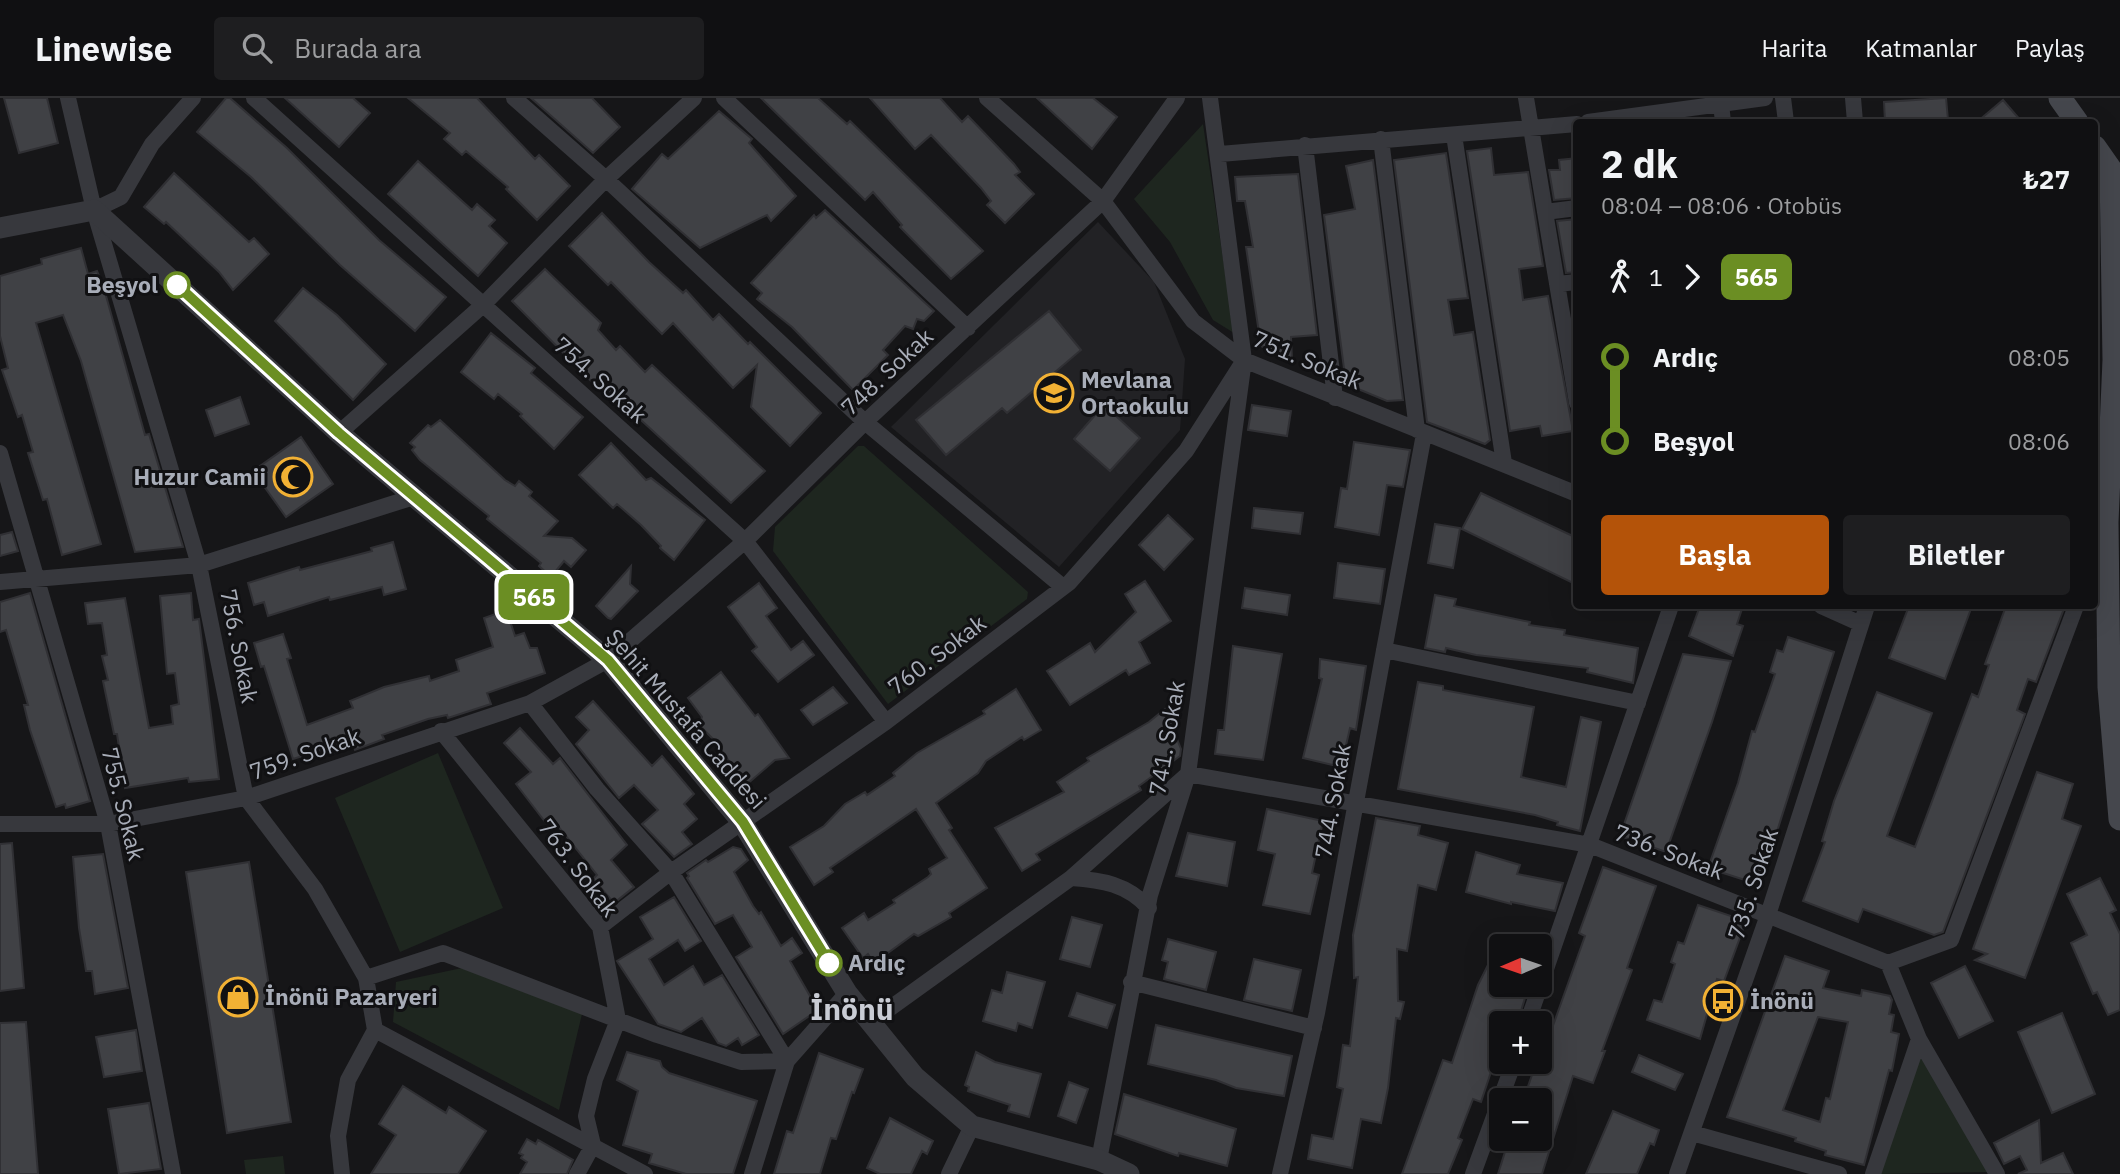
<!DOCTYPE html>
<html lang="tr">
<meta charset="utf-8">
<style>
body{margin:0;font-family:"IBM Plex Sans",sans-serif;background:#1e1e20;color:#f1f3f6;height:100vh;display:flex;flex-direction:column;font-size:26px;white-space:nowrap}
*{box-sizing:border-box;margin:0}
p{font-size:23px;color:#9c9d9f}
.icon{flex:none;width:38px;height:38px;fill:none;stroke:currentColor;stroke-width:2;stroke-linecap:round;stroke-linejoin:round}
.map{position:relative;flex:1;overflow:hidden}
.drawer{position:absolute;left:1573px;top:21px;width:525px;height:490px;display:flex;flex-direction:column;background:#101012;border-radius:7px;box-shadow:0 7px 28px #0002,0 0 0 2px #303032}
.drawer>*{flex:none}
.badge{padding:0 14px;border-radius:10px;font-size:24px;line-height:46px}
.needle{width:46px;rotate:268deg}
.buttons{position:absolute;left:1489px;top:836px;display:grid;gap:14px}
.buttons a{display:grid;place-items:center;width:63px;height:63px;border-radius:7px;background:#101012;box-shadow:0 7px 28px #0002,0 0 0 2px #303032;font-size:35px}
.map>.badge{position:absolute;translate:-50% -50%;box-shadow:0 0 0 4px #fff}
.legs{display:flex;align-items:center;gap:10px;height:77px;padding:0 28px;font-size:23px}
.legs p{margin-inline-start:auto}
.overview{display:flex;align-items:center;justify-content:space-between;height:119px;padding:0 28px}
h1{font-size:38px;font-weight:700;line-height:52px}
.cta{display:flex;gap:14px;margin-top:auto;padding:14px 28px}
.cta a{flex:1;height:80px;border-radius:7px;background:#b45309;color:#fff;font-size:28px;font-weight:700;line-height:80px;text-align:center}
.cta a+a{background:#1e1e20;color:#f1f3f6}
ul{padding:0 28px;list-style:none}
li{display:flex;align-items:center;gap:24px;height:84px;font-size:26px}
li i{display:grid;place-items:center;width:10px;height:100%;margin:0 9px;background:currentColor}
li i::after{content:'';width:18px;height:18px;margin:-9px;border:5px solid;border-radius:50%;background:#101012}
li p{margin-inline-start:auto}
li:first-child i{background:linear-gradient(#0000 50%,currentColor 0)}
li:last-child i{background:linear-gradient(currentColor 50%,#0000 0)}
header{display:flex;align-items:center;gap:42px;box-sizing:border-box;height:98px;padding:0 35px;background:#101012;border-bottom:2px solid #303032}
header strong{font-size:33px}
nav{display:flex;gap:38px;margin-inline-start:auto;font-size:24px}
.search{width:490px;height:63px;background:#1e1e20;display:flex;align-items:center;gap:18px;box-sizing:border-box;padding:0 24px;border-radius:7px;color:#9c9d9f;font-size:26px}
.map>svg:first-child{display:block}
.built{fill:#222225}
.green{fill:#1e261f}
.building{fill:#404145;stroke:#303034;stroke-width:2;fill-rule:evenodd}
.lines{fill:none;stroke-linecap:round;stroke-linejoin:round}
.minor{stroke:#37383d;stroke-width:16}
.tertiary{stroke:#37383d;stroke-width:21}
.secondary{stroke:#45474d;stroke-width:23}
.line-1-casing{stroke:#fff;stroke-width:16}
.line-1{stroke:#6b8e23;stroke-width:10}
.stop-1-dot{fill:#fff;stroke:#6b8e23;stroke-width:3.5}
.labels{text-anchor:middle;stroke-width:6;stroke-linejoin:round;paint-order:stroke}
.stop-label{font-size:23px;font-weight:bold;fill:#a8adb8;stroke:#111113;text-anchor:end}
.street-label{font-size:23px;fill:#a8adb8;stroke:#111113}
.poi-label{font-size:23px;font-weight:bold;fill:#a8adb8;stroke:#111113;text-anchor:start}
.district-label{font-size:30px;font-weight:bold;fill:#c9ccd4;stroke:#111113}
</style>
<header>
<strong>Linewise</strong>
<div class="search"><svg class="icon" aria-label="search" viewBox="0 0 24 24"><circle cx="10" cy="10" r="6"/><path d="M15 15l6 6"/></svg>Burada ara</div>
<nav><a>Harita</a><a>Katmanlar</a><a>Paylaş</a></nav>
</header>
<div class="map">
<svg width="2120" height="1076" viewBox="0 0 2120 1076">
<rect width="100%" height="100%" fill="#161618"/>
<path class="built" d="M1098 124 1154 184 1185 261 1180 332 1059 469 891 329Z"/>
<path class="green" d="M1203 26 1234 235 1213 222 1170 144 1134 101Z
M858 348H864L1028 494 1027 501 888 606 773 453 775 429Z
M438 655 503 810 400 854 335 700Z
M462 870 582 916 559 1012 393 924 396 884Z
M1920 958 1990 1074 1880 1076Z
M283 1058 285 1076H246L244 1062Z"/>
<path class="building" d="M4 0H47L58 45 19 55Z
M226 0H230L287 50 379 142 446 199 415 233 340 167 251 79 197 34Z
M285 0H353L370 15 339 49Z
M408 0H477L535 61 539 57 570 88 537 122 506 91 508 89 466 53 462 57 444 41 450 35Z
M531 0H592L620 29 593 55Z
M761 0H818L847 26 850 23 983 153 951 181 900 129 902 127 873 94 865 102Z
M870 0H940L962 24 968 18 1014 66 1020 74 1015 77 1034 96 1005 125 987 107 991 103 981 90 931 37 915 51Z
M1037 0H1093L1117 19 1092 51Z
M1946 0 1948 22 1885 24 1884 4Z
M2003 2 2022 24H1977Z
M719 13 752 41 749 45 796 98 771 123 767 117 700 150 632 91 662 56 668 61Z
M1491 50 1494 77 1528 74 1543 168 1519 171 1523 202 1548 198 1573 333 1542 338 1540 328 1510 333 1467 53Z
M1446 55 1468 200 1448 202 1454 237 1473 234 1490 342 1485 346 1427 324 1394 62Z
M1577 60V100L1554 102 1549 72H1560L1559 62Z
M1373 62 1403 302 1387 303 1346 286 1324 117 1355 111 1346 68Z
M418 63 472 112 477 106 495 122 489 128 507 145 478 178 388 96Z
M174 75 249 144 254 140 269 156 233 192 219 174 166 124 164 126 144 109Z
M1298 76 1317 237 1291 239 1292 262 1261 248 1246 149H1253L1245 103H1237L1235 79Z
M825 112 934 213 924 223 917 221 913 231 905 228 883 252 888 257 853 292 792 229 757 201 762 195 751 185 814 117 816 120Z
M602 115 649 164 683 195 686 192 713 222 719 216 748 246 750 244 821 315 790 348 751 309 757 267 733 290 673 225 662 236 611 184 608 187 569 148Z
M1577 121V174L1566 175 1557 123Z
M81 150 88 176 97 173 103 187 145 337 149 336 183 449 135 454 81 263 63 217 36 225 101 446 62 457 47 401 43 402 28 355 33 354 22 317 18 319 2 272 8 270 0 238V178L42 166 41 161Z
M545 171 601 225 598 232 616 252 620 248 645 274 652 267 765 373 731 405 604 288 600 292 512 203Z
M303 190 337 217 386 266 353 302 275 223Z
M1049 213 1081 252 1007 315 1002 310 946 357 916 322Z
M491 235 535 270 531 275 583 319 554 351 520 318 522 316 498 296 494 301 461 274Z
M240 299 249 326 215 338 206 312Z
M1104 307 1140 340 1110 373 1074 341Z
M1252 307 1291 313 1287 338 1248 332Z
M440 322 505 382 515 388 519 383 532 394 529 398 558 423 544 438 572 440 586 452 571 469 564 463 551 479 539 468 541 465 487 421 489 418 420 362 412 352 415 349 410 345 428 327 431 329Z
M301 339 333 386 286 419 253 373Z
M1354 344 1410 352 1403 389 1387 387 1379 437 1335 429 1341 390 1347 391Z
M611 345 646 382 651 380 705 422 674 462 660 450 661 448 641 427 617 406 613 410 579 377Z
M1481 395 1577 440V487L1462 431Z
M1254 410 1303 415 1300 436 1252 430Z
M1168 417 1193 441 1164 472 1139 447Z
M1435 426 1460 430 1453 470 1428 465Z
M12 434 18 453 0 458V437Z
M393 444 406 491 384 497 382 489 330 502 329 499 268 518 264 504 254 507 248 485 299 469 300 472 372 453 371 450Z
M1338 465 1385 471 1380 506 1334 500Z
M631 468 630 486 638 493 611 521 608 520 596 508Z
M1145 483 1171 523 1139 544 1150 565 1129 577 1126 572 1070 607 1047 573 1090 545 1095 554 1136 514 1125 496Z
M759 485 777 510 766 518 791 552 803 543 814 557 778 584 752 553 757 549 728 509Z
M1245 490 1290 497 1287 517 1242 510Z
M30 495 90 703 66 710 65 706 56 709 30 632 24 607H28L6 532 0 534V504Z
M191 495 193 522 199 521 219 681 189 684 188 680 125 690 117 636H114L103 583 108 582 102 558 107 557 102 525 88 526 85 505 125 500 149 630 173 626 171 608 179 606 175 575 167 576 160 498Z
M1435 497 1456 501 1454 508 1530 524 1529 527 1565 532 1564 537 1638 550 1633 585 1587 574 1588 570 1476 557 1446 550 1445 554 1425 550Z
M1700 508H1743L1737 526 1743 528 1733 558 1689 538Z
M1909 508H1972L1945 581 1889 560Z
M2006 508H2065L2036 584 2028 581 2017 612 2025 616 1943 834 1934 837 1863 811 1858 824 1803 803 1825 744 1822 743 1834 703 1877 594 1932 615 1887 738 1915 749 1972 596 1978 599 1989 567 1985 566Z
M501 514 505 524 510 523 515 538 524 535 530 550H537L545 575 487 595 491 606 448 620 447 617 428 621 382 637 384 641 355 652 354 648 334 655 331 649 293 661 264 568 261 569 254 545 283 536 291 560 287 561 307 627 353 610 350 603 384 589 429 578 430 583 459 573 456 562 493 549 484 520Z
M1788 539 1834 554 1760 787 1708 770 1738 685 1752 633 1755 634 1775 576 1770 574 1777 552 1783 554Z
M1233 548 1282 556 1263 662 1215 656 1218 632H1224Z
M1683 556 1731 563 1712 624 1666 754 1620 738Z
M1320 561 1366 568 1356 632 1350 630 1341 669 1303 660 1322 581 1319 580Z
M721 574 755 618 758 616 789 660 775 662 746 687 714 642 699 627 702 619 688 600Z
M1418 584 1443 588V592L1534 609 1521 679 1566 689 1581 619 1601 624 1580 733 1557 727 1558 724 1535 717 1398 691Z
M833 589 847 605 813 627 801 612Z
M1016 591 1041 632 1024 642 1022 639 986 663 978 675 936 705 952 730 949 732 987 790 949 815 951 819 918 838 914 836 874 865 868 856 863 860 842 830 864 815 868 822 895 805 893 802 928 779 931 776 929 771 947 760 916 711 830 770 833 774 814 787 790 749 824 728 845 706 865 694 867 697 895 678 893 675 917 655 985 616 983 613Z
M593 603 652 668 662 658 694 696 684 706 697 721 682 734 692 746 674 759 642 726 658 712 634 687 619 700 576 646 589 632 576 619Z
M1165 611 1181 651 1180 658 1139 688 1141 692 1036 756 1040 762 1022 773 995 730 1064 694 1057 684 1089 663 1087 660 1149 624Z
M520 630 553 666 560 660 627 747 611 762 634 789 614 805 593 781 597 777 554 723 549 729 516 686 531 674 504 645Z
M2037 674 2073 686 2062 721 2081 728 2025 880 1975 862 1987 856 1973 851Z
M1267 711 1323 723 1312 775 1319 777 1310 816 1263 807 1275 756 1258 752Z
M1376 720 1420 728 1418 737 1448 745 1436 792 1418 787 1407 853 1397 851 1398 903 1404 904 1400 921 1396 920 1388 990 1381 1025 1361 1021 1352 1070 1308 1061 1312 1037 1333 1041 1343 991 1337 989 1340 969 1343 947 1350 948 1358 879 1354 880 1353 837Z
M1188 735 1235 744 1227 788 1176 778Z
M12 745 24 890 0 893V746Z
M733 749 741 751 748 762 734 774 753 808 759 816 761 814 781 848 792 840 802 855 790 863 818 912 783 936 736 859 752 849 733 817 715 826 687 780 689 778 687 775 706 762 708 764Z
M1476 754 1520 767 1517 776 1563 785 1555 813 1511 804V806L1466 794Z
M103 756 128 890 95 896 92 873H86L79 830 73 759Z
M249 764 291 1024 227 1035 186 774Z
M1603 769 1656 788 1627 870 1632 872 1602 953H1605L1593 985 1573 978 1542 1076H1498L1509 1041H1523L1540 1047V1003H1523L1534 971 1540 964 1585 838 1579 835Z
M2100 780 2116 812 2110 815 2120 836V912L2108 917 2097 894 2093 896 2071 845 2087 837 2067 796Z
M674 799 701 843 685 853 678 842 649 861 664 887 693 868 704 887 722 877 759 937 742 947 738 940 726 948 718 945 702 920 681 934 658 926 617 863 653 841 640 819Z
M1698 807 1746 823 1724 883 1717 881 1700 941 1647 922 1654 902 1662 904 1675 866 1671 864 1678 844 1684 846Z
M1072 819 1102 827 1090 869 1060 861Z
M1502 839V887H1529L1517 926H1502V962L1496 959 1481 1004 1473 1001 1458 1040 1462 1042 1448 1076H1402L1443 962 1452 965 1478 887Z
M1168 841 1216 854 1206 892 1164 881 1168 864 1162 862Z
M1785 858 1829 873 1823 890 1861 898 1862 892 1890 898 1892 902 1889 916 1894 917 1891 934 1899 936 1892 973 1889 972 1864 1067 1825 1057 1826 1053 1795 1043 1796 1040 1727 1019ZM1818 919 1848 924 1830 1001 1826 1000 1820 1024 1783 1012Z
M1254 861 1301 872 1292 913 1244 902Z
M1965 868 1993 923 1959 940 1931 885Z
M1007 874 1045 884 1032 930 1018 925 1016 933 983 923 992 892 1002 895Z
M1077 895 1115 907 1107 930 1069 918Z
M2062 915 2095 996 2052 1015 2018 934Z
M26 924 38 1076H0V925Z
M1156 927 1292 958 1284 998 1236 990 1216 982 1148 966Z
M136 932 142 973 104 979 96 939Z
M627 954 660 963 662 969 669 975 757 1003 733 1076H686L649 1065 652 1056 623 1047 638 993 617 982Z
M976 954 995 964 1041 976 1029 1019 1008 1013 1010 1007 968 993 969 989 965 987Z
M819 955 863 971 854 995 852 994 836 1041 831 1040 820 1076H774L787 1033 793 1035Z
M1639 957 1683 976 1675 992 1632 974Z
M1069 984 1088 991 1076 1025 1058 1018Z
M403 988 446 1015 449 1009 486 1033 458 1076H371L396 1037 379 1026Z
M1124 996 1236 1031 1227 1068 1179 1055 1178 1058 1115 1036Z
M149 1005 161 1071 119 1076 108 1011Z
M1613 1013 1659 1032 1654 1047 1650 1045 1637 1076H1586Z
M890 1020 933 1043 927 1056 922 1053 911 1076H880L867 1070Z
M2039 1022 2041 1065 2063 1055 2073 1076H2018L2027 1072 2020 1058 2004 1066 1994 1045Z
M527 1041 536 1046 538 1042 573 1062 567 1076H520L527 1064 521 1060 523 1057 519 1055Z"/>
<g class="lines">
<path class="minor" d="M68 0 94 112 199 467 246 700 315 791 366 880 375 932 348 982 338 1038 342 1076
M254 0 745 443 886 624
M514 0 606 81 865 324 1063 489
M724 0 968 230
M987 0 1103 103 1193 223 1244 262 1577 396
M1526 0 1577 305
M1783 0 1786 24
M1853 0 1855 24
M1721 6 1723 24
M1588 24 1765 0
M1454 37 1504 365
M1381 41 1417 332
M1305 47 1335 300
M1220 56 1577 26
M94 112 121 99 152 46 193 0
M1545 114 1577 110
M1557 186 1577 184
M339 335 483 207 606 81 694 0
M0 355 108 726 173 1076
M2095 424H2107L2095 456
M0 484 199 467 417 398
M1821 508 1861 526
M1384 552 1638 605
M530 605 597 691 671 774 787 963
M441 633 600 829 618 922 595 981 586 1018 593 1047 577 1076
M0 726H108L246 700 530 605 608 562 745 443 865 324 1103 103 1177 0
M1071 780C1102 782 1127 786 1149 810
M600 829 671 774 886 624 1069 485 1186 353 1241 267
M1888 865 1951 842 2076 508
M366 880 443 855 657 937 741 964 787 963
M1131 884 1314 930
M871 924 1071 780 1188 676 1590 747 1888 865 1919 941 1997 1076
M1527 926 1671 508
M375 932 645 1076
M1692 1035 1839 1076
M1099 1062 1150 797 1188 676 1244 262 1210 0
M752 1076 787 963 847 895
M949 1076 972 1028
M1280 1076 1317 915 1424 336
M1473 1076 1514 964
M1677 1076 1768 817 1867 508
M1873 1076 1919 941"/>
<path class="tertiary" d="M0 130 94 112 339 335 608 562 742 724 847 895 915 979 972 1028 1099 1062 1129 1076"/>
<path class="secondary" d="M2060 0 2077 24
M2095 49 2111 72 2114 262 2107 424 2109 589 2120 721"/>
</g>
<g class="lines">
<defs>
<path id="line-1" d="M177 187 339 335 608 562 743 724 829 865"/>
</defs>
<use href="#line-1" class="line-1-casing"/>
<use href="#line-1" class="line-1"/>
</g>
<defs>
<symbol id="school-ring" viewBox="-11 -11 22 22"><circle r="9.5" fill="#111113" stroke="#f2b134" stroke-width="1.5"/><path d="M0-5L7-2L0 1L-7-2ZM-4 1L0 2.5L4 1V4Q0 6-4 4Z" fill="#f2b134"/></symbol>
<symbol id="mosque-ring" viewBox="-11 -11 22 22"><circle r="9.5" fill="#111113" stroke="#f2b134" stroke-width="1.5"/><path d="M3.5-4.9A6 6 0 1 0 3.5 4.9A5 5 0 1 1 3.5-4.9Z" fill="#f2b134"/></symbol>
<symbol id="shop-ring" viewBox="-11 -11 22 22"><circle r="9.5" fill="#111113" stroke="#f2b134" stroke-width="1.5"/><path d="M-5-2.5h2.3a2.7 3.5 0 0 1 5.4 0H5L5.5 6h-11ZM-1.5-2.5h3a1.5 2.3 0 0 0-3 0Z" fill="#f2b134"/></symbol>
<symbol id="bus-ring" viewBox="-11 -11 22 22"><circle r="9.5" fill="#111113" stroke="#f2b134" stroke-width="1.5"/><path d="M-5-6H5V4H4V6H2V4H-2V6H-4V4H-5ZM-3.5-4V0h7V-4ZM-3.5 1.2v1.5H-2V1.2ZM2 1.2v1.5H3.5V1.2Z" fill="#f2b134"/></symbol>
</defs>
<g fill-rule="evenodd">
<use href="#school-ring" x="1032" y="273" width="44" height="44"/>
<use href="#mosque-ring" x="271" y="357" width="44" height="44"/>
<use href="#shop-ring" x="216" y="877" width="44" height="44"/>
<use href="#bus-ring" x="1701" y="881" width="44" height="44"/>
</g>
<g class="stop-1-dot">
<circle cx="177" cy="187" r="12"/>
<circle cx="829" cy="865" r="12"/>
</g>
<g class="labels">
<g class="stop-label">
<text x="158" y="195">Beşyol</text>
<text x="848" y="873" text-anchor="start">Ardıç</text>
</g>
<g class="street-label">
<text transform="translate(1307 262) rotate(23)" y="8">751. Sokak</text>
<text transform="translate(887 274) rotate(-43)" y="8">748. Sokak</text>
<text transform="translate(600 282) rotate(42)" y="8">754. Sokak</text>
<text transform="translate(239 548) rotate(79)" y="8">756. Sokak</text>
<text transform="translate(937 557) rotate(-37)" y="8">760. Sokak</text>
<text transform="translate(686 621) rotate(49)" y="8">Şehit Mustafa Caddesi</text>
<text transform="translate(1167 640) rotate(-80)" y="8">741. Sokak</text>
<text transform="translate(305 656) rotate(-19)" y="8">759. Sokak</text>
<text transform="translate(1333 703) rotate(-80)" y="8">744. Sokak</text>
<text transform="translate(123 706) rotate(76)" y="8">755. Sokak</text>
<text transform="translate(1669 754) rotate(21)" y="8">736. Sokak</text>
<text transform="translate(578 770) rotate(53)" y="8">763. Sokak</text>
<text transform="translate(1753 786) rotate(-72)" y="8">735. Sokak</text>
</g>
<g class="poi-label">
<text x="1081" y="290">Mevlana<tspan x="1081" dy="26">Ortaokulu</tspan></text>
<text x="266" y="387" text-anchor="end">Huzur Camii</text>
<text x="265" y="907">İnönü Pazaryeri</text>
<text x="1750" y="911">İnönü</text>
</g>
<g class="district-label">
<text x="852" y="922">İnönü</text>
</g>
</g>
</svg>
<div class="buttons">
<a><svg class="needle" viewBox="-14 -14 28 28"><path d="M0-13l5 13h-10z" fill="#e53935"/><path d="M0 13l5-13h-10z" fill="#9c9d9f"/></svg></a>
<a>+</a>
<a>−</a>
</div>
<b class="badge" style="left:534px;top:499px;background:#6b8e23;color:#fff">565</b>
<section class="drawer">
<div class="overview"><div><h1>2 dk</h1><p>08:04 – 08:06 · Otobüs</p></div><b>₺27</b></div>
<div class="legs"><svg class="icon" aria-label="walk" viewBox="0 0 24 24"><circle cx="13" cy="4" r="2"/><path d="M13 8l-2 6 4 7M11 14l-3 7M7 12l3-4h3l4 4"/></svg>1<svg class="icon" aria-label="forward" viewBox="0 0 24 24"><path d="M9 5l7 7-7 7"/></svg><b class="badge" style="background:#6b8e23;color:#fff">565</b></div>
<ul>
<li><i style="color:#6b8e23"></i><b>Ardıç</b><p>08:05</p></li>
<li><i style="color:#6b8e23"></i><b>Beşyol</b><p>08:06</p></li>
</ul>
<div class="cta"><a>Başla</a><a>Biletler</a></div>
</section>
</div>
